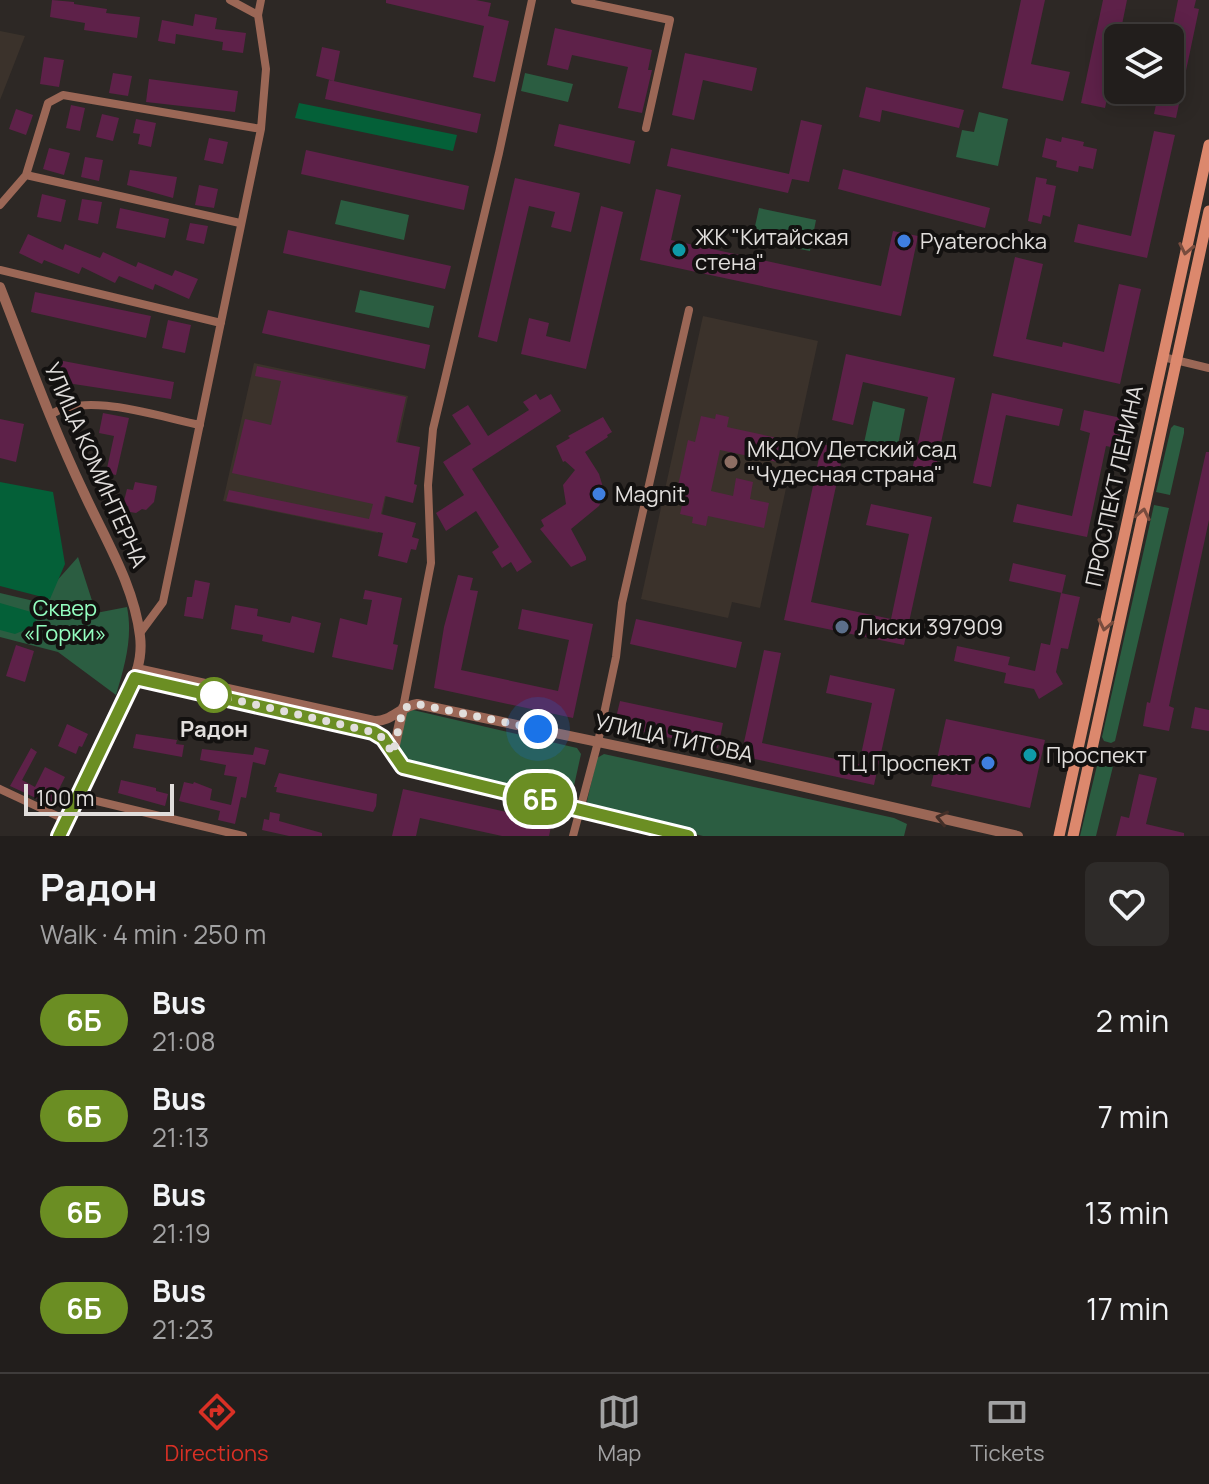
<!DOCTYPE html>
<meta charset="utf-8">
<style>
body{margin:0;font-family:Manrope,sans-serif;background:#2e2b29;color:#f1f3f6;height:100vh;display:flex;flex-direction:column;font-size:30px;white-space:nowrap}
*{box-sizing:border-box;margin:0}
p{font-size:26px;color:#a2a2a3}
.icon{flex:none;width:44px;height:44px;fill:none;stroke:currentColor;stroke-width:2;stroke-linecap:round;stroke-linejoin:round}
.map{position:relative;height:836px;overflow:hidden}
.sheet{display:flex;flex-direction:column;background:#221e1c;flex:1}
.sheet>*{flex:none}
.badge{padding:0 16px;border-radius:26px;font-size:28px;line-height:52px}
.tools{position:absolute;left:1104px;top:24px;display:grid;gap:16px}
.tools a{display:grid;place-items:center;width:80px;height:80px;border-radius:12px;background:#221e1c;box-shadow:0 4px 20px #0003,0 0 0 2px #3f3c3b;font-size:40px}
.scale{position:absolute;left:24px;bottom:20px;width:150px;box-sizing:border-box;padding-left:8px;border:4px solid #e1dedc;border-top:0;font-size:22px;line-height:28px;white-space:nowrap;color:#e1dedc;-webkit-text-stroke:6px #131110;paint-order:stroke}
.you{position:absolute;width:40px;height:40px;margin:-20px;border:6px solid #fff;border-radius:50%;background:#1a73e8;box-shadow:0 0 0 12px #1a73e833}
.map>.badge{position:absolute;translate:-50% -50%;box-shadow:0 0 0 4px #fff}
.round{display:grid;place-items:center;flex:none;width:84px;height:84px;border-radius:12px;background:#2e2b29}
.head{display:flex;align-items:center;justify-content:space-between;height:136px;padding:0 40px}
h1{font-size:38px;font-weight:700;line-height:60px}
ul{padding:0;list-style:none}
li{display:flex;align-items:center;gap:24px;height:96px;padding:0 40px}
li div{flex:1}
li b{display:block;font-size:30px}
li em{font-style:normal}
li .badge{min-width:88px;font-weight:700;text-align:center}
.menu{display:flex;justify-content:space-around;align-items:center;height:112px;border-top:2px solid #3f3c3b;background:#221e1c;font-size:22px;color:#a2a2a3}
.menu a{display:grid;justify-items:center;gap:4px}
.menu .on{color:#d93025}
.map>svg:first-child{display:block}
.built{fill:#3b322b}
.green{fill:#2b5d41}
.forest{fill:#046038}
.building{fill:#5e2149}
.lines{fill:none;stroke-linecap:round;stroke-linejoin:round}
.minor{stroke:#9b6756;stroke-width:8}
.tertiary{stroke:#9b6756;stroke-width:10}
.secondary{stroke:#dc886d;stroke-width:11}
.oneway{stroke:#784c3e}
.oneway2{stroke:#432f28}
.line-casing{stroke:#fff;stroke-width:18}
.line{stroke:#6b8e23;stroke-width:12}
.walk{stroke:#e1dedc;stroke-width:8;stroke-dasharray:0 14.4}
.shop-dot{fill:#3f7fe0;stroke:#131110;stroke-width:3}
.culture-dot{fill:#0f9aa8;stroke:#131110;stroke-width:3}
.education-dot{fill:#8d6e63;stroke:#131110;stroke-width:3}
.service-dot{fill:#5c6f8a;stroke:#131110;stroke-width:3}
.stop-dot{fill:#fff;stroke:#6b8e23;stroke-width:4}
.labels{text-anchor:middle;stroke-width:8;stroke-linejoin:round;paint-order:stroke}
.poi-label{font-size:22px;fill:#e1dedc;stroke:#131110;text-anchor:start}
.street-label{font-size:22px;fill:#e1dedc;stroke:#131110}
.park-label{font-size:22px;fill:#94fec0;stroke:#131110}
.stop-label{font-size:22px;font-weight:bold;fill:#e1dedc;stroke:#131110}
</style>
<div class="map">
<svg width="1209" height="836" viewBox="0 0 1209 836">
<rect width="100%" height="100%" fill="#2d2825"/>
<path class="built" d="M0 31 25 36 0 100Z
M703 316 818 341 760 608 732 602 728 618 641 599Z
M254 363 408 396 378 533 223 501Z"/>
<path class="green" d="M525 73 573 84 568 102 521 91Z
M979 112 1008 119 998 166 956 157 962 130 974 132Z
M341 200 409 215 404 240 335 224Z
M759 208 816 220 810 251 752 240Z
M360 290 434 306 429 328 355 312Z
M873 401 905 409 897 450 864 443Z
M1174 425 1184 428V433L1170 495 1156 492 1171 428Z
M1154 505 1169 508 1115 741 1111 743 1104 741 1102 737Z
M78 557 96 613 127 607C133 637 125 665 116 695L58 652 0 637V593L38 602Z
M413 710 577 748 581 754 572 795 557 801 402 760 397 754 402 715Z
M1106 750 1116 754 1096 836H1080L1100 753Z
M604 754 894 818 907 824 904 836H703L592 811 587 801 597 758Z"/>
<path class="forest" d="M299 103 457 135 453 151 295 118Z
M0 482 53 492 65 564 50 599 0 586Z
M0 603 38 614 34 626 15 634 0 630Z"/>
<path class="building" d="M52 0 74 2V4L107 9 106 13 140 17 137 38 84 30 85 23 50 17Z
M386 0H476L491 3 488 16 509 21 495 82 473 77 484 26 386 3Z
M1021 0H1045L1031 64 1070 72 1063 101 1002 88Z
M1103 0H1127L1105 108 1081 103Z
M1178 0H1196L1194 8 1199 9 1176 118 1154 114 1159 90H1170V40Z
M195 14 217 18 215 29 246 33 243 53 222 50 223 42 176 34 175 44 158 41 162 20 193 26Z
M555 28 652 50 648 70H652L642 113 618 108 628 67 572 55 568 70 547 65Z
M322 47 340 51 334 81 316 76Z
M685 53 757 68 752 91 703 80 694 120 672 115Z
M44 57 64 60 59 87 40 84Z
M113 73 132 76 128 96 109 93Z
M149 79 238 91 235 112 146 102Z
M329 80 481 114 477 133 325 99Z
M866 87 964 110 959 128 882 110 880 122 859 117Z
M71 105 85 108 80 131 66 128Z
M16 109 33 115 26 135 9 129Z
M102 114 119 118 113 141 96 137Z
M136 119 156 123 151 147 138 144 140 134 133 133Z
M801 120 822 125 809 182 792 179 788 193 667 166 671 148 789 174Z
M559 124 635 141 630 164 554 146Z
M1154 131 1175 135 1147 258 1074 242 1078 224 1131 236Z
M1062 137 1084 142 1083 146 1097 149 1093 169 1079 166 1078 172 1056 167 1057 161 1042 157 1046 138 1061 142Z
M209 138 228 142 223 164 204 160Z
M49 148 70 153 64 175 43 169Z
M306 150 469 186 464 210 301 174Z
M85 157 103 160 99 181 81 177Z
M843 169 990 208 985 228 838 189Z
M130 170 177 177 173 198 127 185Z
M1036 177 1047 179 1046 184 1056 186 1050 217 1043 215 1041 224 1028 221Z
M515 178 580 193 571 232 551 227 555 212 529 206 497 342 478 337Z
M199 185 218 189 214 208 195 205Z
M656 189 681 195 671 240 881 286 893 231 918 236 901 316 640 260Z
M42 194 66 200 61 222 37 217Z
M82 199 102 202 98 224 78 220Z
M601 206 623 212 586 369 521 354 529 318 549 323 546 336 570 342Z
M120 208 169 219 165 238 116 228Z
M190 223 208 226 204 244 186 240Z
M288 230 451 266 445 289 283 253Z
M28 234 63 250 65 244 100 258 103 252 136 267 138 262 172 276 175 270 198 279 189 299 155 284 153 290 119 276 115 283 82 267 79 274 44 260 42 264 19 253Z
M1015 257 1043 264 1026 339 1062 347 1063 342 1104 352 1119 284 1141 289 1120 384 993 356Z
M35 292 151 316 146 338 31 312Z
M268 310 430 345 425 369 262 333Z
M168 320 191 325 185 353 162 348Z
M846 354 955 378 933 480 911 475 928 397 863 382 853 425 832 420Z
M58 360 174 382 171 399 54 381Z
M257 366 406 397 396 442 420 447 414 484 417 485 413 503 385 496 381 514 416 523 412 537 419 539 416 550 411 549 407 563 378 556 383 533 226 501 229 490 369 519 373 504 232 473 245 419 271 425 281 381 255 376Z
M992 393 1063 409 1059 426 1006 415 991 487 973 483Z
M536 394 540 400 551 394 561 411 472 469 532 562 517 572 511 562 502 568 492 552 499 547 476 511 446 531 436 513 464 495 443 462 471 444 452 415 468 405 488 436 529 410 523 402Z
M1084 410 1126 419 1120 449 1106 446 1087 537 1013 522 1017 504 1072 516 1090 433 1080 430Z
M103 413 129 418 116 475 106 473 114 436 99 433Z
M716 414 729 417 727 427 782 439 777 462 720 450 711 491 733 496 736 478 753 482 750 499 769 503 764 528 708 516 706 526 692 523 693 517 680 514 686 488 678 486 688 440 695 442 701 416 715 419Z
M603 417 612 432 607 435 608 437 585 452 599 474 605 494 599 506 571 529 586 557V560L571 567 540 529 544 526 541 520 566 504 563 485 575 470 565 461 563 462 556 446 570 438 568 436Z
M0 419 24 424 16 462 0 458Z
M822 444 844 449 811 602 891 619 909 534 866 525 871 504 932 517 904 645 784 620Z
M1206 452H1209V520L1169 706 1174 708 1169 731 1143 726 1147 702 1150 703Z
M135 482 157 486 154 502 146 510 142 509 136 513 130 512 128 506 123 505 127 489 133 490Z
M1013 563 1066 575 1062 593 1009 581Z
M458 575 473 578 470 590 478 591 461 670 558 691 569 640 518 629 522 609 593 624 573 718 434 688 444 627Z
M195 580 210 583 203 619 184 616 187 597H192Z
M365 590 402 598 393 644 398 645 393 670 332 657 340 618 367 625 372 600 363 599Z
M1061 593 1080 597 1068 649 1061 648 1056 672 1063 684 1039 699 1034 689 1004 683 1006 673 954 661 957 646 1010 657 1008 665 1035 671 1041 643 1050 645Z
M235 605 258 609 257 616 290 623 292 616 321 623 314 653 262 641 263 635 231 629Z
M636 619 742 642 736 668 630 644Z
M16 645 34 651 25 682 6 676Z
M764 650 781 653 762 743 859 764 872 703 826 693 830 675 895 689 874 785 741 756Z
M620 701 723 723 718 748 614 726Z
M1195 707 1209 710V731L1191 728Z
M946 719 1045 740 1030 808 931 786Z
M67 724 88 734 82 747 79 746 76 754 58 746Z
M136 734 177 740 176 744 184 745 182 757 133 748Z
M255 747 269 750 265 765 253 762 246 798 241 797 235 824 218 820 220 811 179 801 184 782 193 784 194 782 212 789 210 800 231 805 237 777 224 775 226 765 200 760 202 749 253 755Z
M31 748 37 752 22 780 35 787 45 767 65 777 51 805 10 786Z
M279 773 377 794 376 806 373 812 276 792 277 787H274Z
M1139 774 1157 778 1146 824 1184 833V836H1116L1121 816 1129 818Z
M121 780 156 788V791L168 794 165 806 118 793Z
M403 789 552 822 549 836H502L420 818 416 836H392Z
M270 812 280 814 279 821 322 833V836H289L262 830 264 819 269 820Z"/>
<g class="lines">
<path class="minor" d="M230 0 258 15
M575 0 670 20 646 128
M26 175 48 103 63 95 261 129
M0 205 26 175 240 223
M0 270 221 323
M1163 357 1209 368
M50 415C86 391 159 417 200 425
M140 633 163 602 261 129 266 69 258 15 261 0
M403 708 431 563 428 485 433 429 499 153 532 0
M0 789 66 820
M80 797 243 836
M573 836 598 742 616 657 622 603 689 310"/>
<path class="tertiary" d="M0 287C27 356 52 426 84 493 105 539 134 585 140 636 142 652 139 663 135 678L59 836
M137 669 374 721C391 722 401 706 417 704L727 769 1018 836
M135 678 373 732 383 738 403 767 688 836
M393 754 403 708"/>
<path class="secondary" d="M1059 836 1209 145
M1073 836 1209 211"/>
</g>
<defs><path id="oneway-chevron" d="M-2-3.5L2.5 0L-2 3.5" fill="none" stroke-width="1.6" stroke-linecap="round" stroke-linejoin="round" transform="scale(2)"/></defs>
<g class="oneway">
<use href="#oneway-chevron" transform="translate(1186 249) rotate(102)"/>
<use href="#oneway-chevron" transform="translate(1143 514) rotate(-78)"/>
<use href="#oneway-chevron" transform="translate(1105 625) rotate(102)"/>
</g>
<use class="oneway2" href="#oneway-chevron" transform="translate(942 818) rotate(-167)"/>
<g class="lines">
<defs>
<path id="line" d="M59 836 135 678 373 732 383 738 403 767 688 836"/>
</defs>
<use href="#line" class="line-casing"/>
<use href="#line" class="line"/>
<path class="walk" d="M214 695 373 732 383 738 393 754 403 708 417 704 538 729"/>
</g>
<g class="shop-dot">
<circle cx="904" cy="241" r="8"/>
<circle cx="599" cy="494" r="8"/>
<circle cx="988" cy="763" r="8"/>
</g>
<g class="culture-dot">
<circle cx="679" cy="250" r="8"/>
<circle cx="1030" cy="755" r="8"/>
</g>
<circle class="education-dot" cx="731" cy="462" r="8"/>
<circle class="service-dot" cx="842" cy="627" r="8"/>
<circle class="stop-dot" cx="214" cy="695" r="16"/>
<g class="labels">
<g class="poi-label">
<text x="695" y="245">ЖК "Китайская<tspan x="695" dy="25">стена"</tspan></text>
<text x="920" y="249">Pyaterochka</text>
<text x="747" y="457">МКДОУ Детский сад<tspan x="747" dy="25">"Чудесная страна"</tspan></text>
<text x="615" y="502">Magnit</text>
<text x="858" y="635">Лиски 397909</text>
<text x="1046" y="763">Проспект</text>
<text x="972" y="771" text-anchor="end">ТЦ Проспект</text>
</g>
<g class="street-label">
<text transform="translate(96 465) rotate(66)" y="8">УЛИЦА КОМИНТЕРНА</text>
<text transform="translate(1114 486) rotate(-78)" y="8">ПРОСПЕКТ ЛЕНИНА</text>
<text transform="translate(674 738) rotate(12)" y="8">УЛИЦА ТИТОВА</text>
</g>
<g class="park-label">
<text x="65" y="616">Сквер<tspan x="65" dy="25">«Горки»</tspan></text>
</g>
<g class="stop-label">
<text x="214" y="737">Радон</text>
</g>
</g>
</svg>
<div class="tools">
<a><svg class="icon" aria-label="layers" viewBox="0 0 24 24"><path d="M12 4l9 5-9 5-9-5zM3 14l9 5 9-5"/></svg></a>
</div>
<div class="scale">100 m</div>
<div class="you" style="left:538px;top:729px"></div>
<b class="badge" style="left:540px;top:799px;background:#6b8e23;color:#fff">6Б</b>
</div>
<section class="sheet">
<div class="head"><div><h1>Радон</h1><p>Walk · 4 min · 250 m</p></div><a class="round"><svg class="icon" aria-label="heart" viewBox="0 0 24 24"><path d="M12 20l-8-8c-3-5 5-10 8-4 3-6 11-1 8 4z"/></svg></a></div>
<ul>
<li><span class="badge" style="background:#6b8e23;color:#fff">6Б</span><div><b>Bus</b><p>21:08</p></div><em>2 min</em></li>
<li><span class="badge" style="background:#6b8e23;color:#fff">6Б</span><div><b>Bus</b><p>21:13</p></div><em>7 min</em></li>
<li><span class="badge" style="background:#6b8e23;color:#fff">6Б</span><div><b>Bus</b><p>21:19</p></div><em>13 min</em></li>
<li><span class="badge" style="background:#6b8e23;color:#fff">6Б</span><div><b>Bus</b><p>21:23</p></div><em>17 min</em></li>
</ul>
</section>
<nav class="menu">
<a class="on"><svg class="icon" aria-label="directions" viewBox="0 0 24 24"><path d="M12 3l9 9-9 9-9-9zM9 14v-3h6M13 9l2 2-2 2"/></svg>Directions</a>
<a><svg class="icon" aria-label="map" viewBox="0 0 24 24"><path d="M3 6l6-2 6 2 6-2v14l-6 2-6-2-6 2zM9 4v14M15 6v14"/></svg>Map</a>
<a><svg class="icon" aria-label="tickets" viewBox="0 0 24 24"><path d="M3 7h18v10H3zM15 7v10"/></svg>Tickets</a>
</nav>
